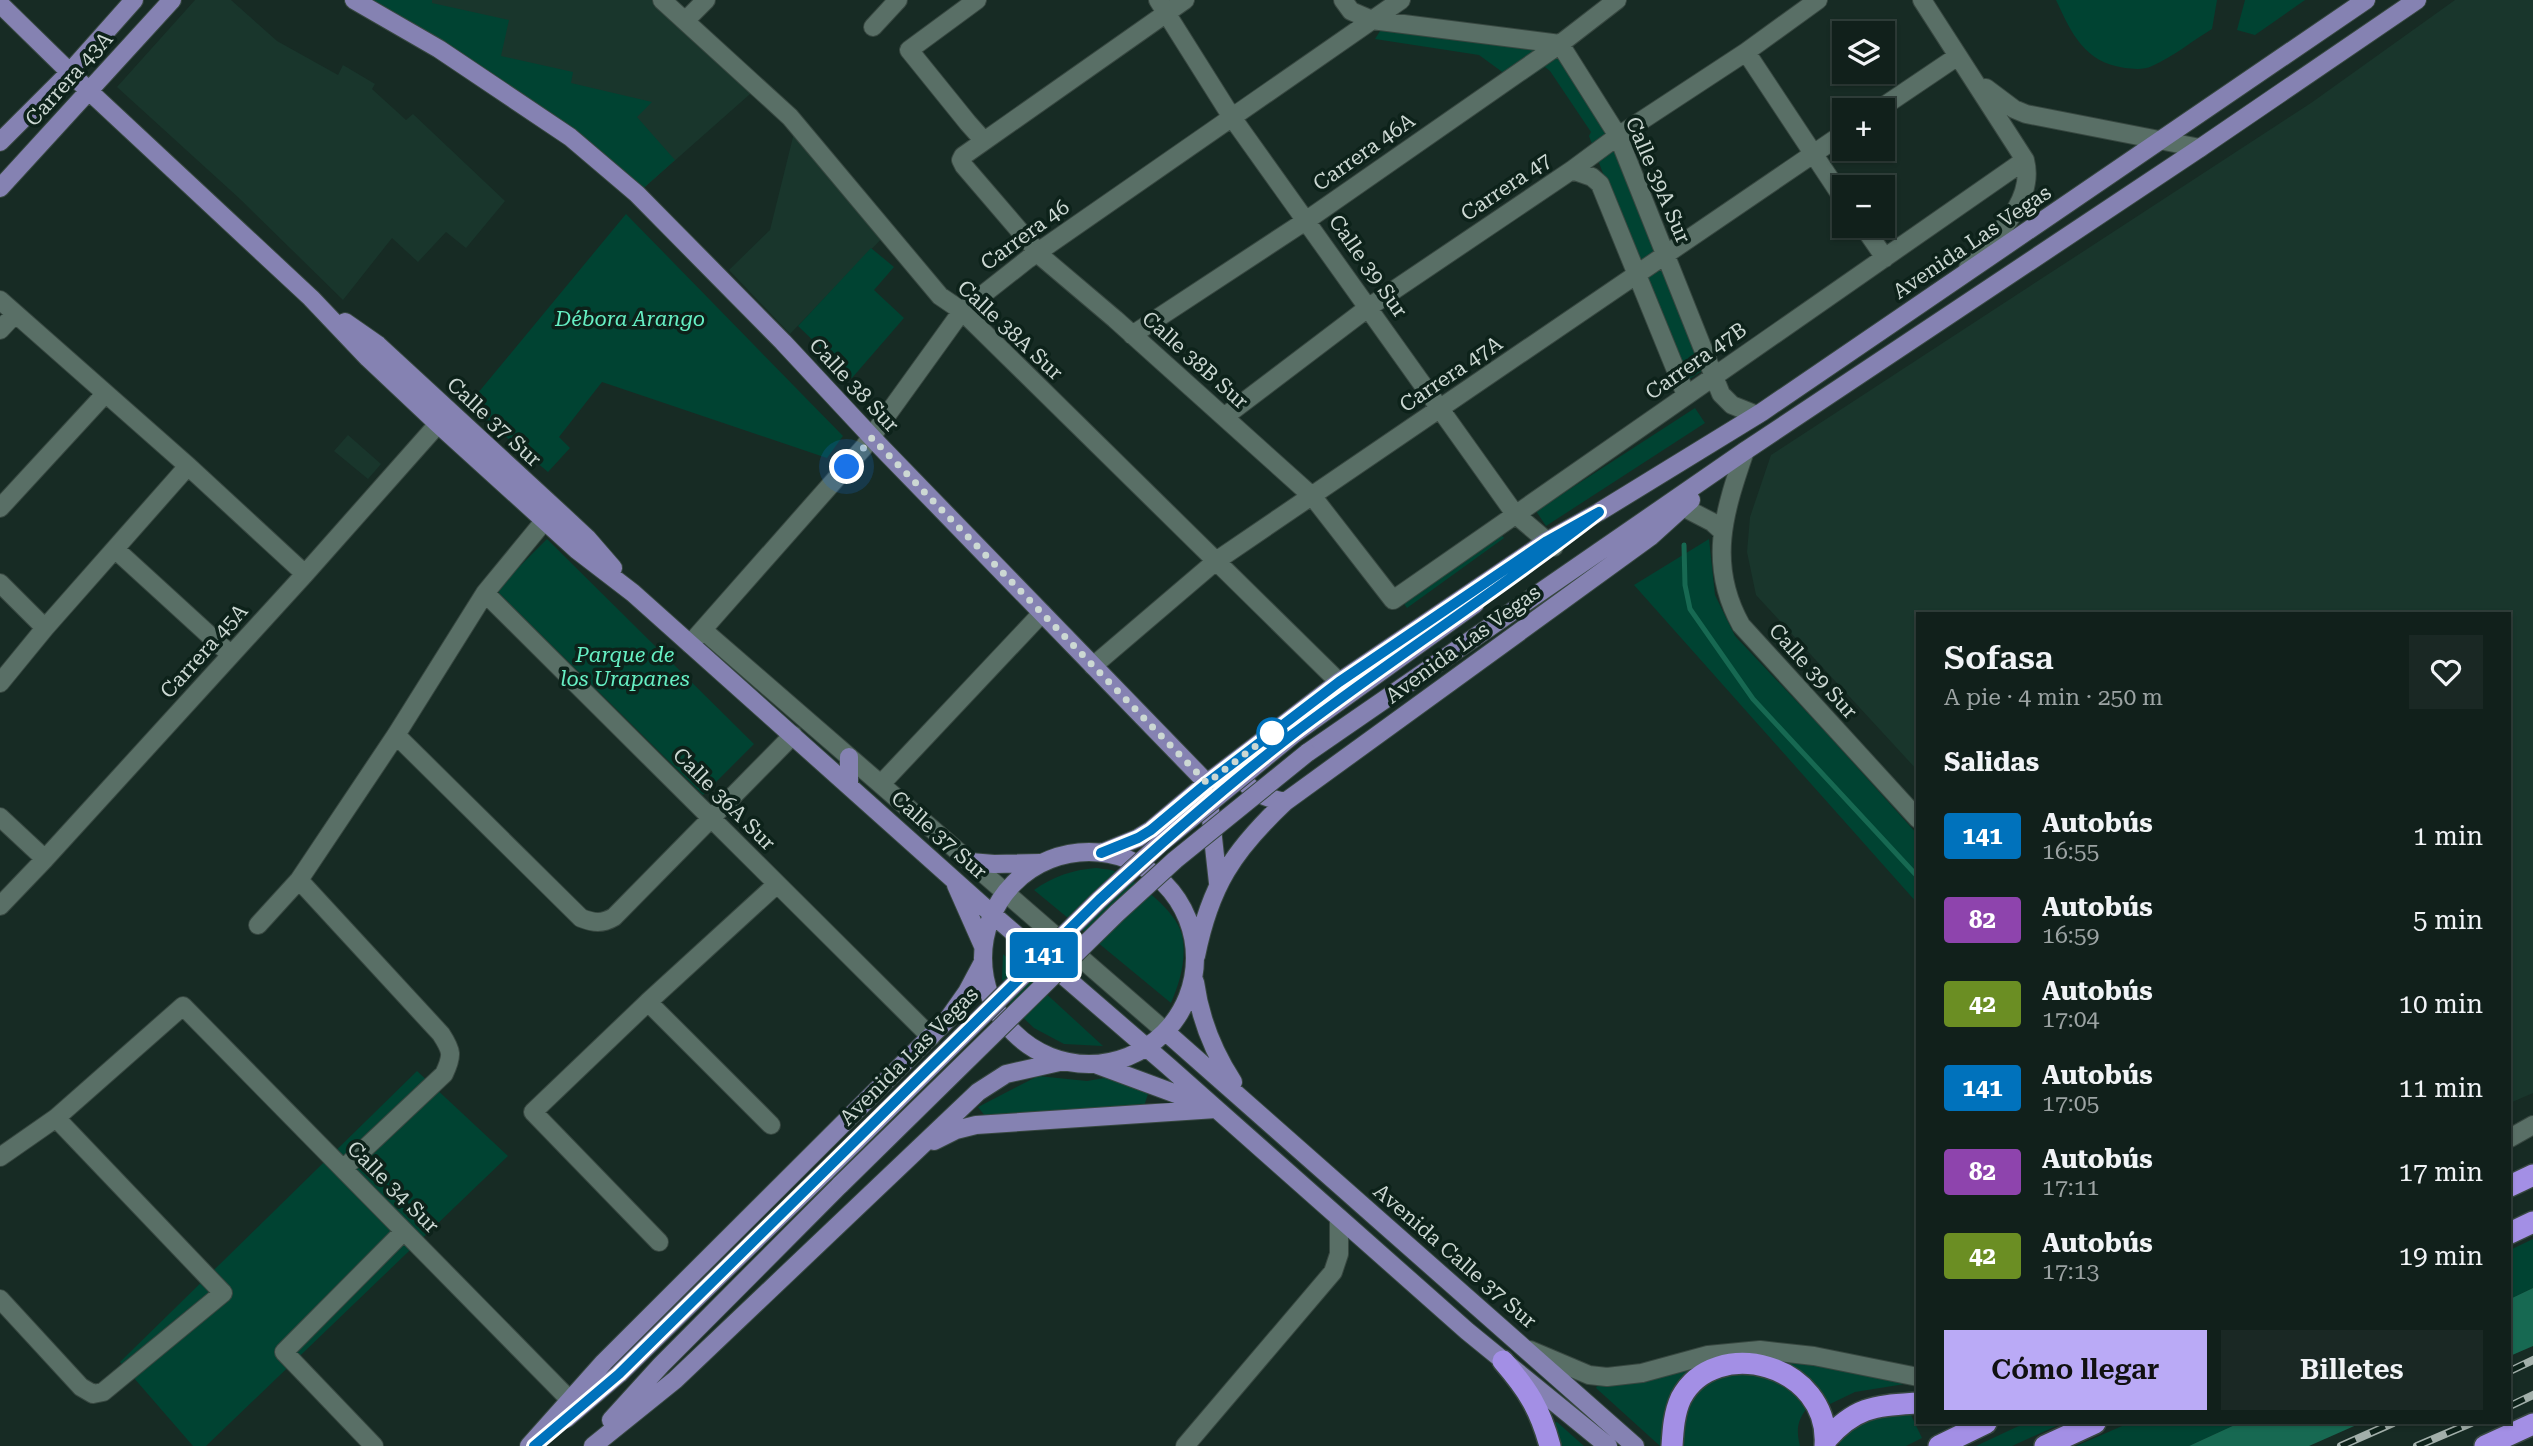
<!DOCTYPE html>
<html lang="es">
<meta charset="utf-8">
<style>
body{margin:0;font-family:"Roboto Serif",serif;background:#1a2824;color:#f1f3f6;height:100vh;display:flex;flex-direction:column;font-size:26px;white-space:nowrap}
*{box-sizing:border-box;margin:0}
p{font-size:23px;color:#9ca3a3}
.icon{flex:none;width:38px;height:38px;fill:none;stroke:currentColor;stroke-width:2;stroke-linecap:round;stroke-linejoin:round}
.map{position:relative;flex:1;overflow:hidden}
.panel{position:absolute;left:1916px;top:612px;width:595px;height:812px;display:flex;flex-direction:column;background:#11201b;border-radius:0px;box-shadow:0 2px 5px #0004,0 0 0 2px #303e3a}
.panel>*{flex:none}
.badge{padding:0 14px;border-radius:5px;font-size:24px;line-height:46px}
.fabs{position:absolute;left:1832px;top:21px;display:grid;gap:14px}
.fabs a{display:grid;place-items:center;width:63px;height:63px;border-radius:0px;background:#11201b;box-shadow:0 2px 5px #0004,0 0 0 2px #303e3a;font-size:35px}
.you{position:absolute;width:35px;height:35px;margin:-18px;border:5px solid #fff;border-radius:50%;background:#1a73e8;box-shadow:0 0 0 10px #1a73e833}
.map>.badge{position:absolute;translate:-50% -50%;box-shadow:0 0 0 4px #fff}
h2{padding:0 28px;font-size:26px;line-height:63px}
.round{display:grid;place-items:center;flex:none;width:74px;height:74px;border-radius:0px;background:#1a2824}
.head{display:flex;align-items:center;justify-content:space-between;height:119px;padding:0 28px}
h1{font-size:33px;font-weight:600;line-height:52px}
.primary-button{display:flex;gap:14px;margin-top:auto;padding:14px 28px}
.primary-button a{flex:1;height:80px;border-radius:0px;background:#baaaf6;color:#111;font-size:28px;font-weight:600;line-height:80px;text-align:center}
.primary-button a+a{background:#1a2824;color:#f1f3f6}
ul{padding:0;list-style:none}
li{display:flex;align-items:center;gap:21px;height:84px;padding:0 28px}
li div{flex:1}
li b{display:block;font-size:26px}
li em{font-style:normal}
li .badge{min-width:77px;font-weight:700;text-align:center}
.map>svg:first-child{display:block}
.built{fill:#19362c}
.green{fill:#004332}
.water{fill:#176952}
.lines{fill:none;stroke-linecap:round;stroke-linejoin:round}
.stream{stroke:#176952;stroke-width:5}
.minor-casing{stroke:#374740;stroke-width:20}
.major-casing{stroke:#374740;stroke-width:20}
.highway-casing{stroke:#374740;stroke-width:24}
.minor{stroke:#596f66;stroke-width:18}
.major{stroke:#8582b2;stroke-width:18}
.highway{stroke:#a38fe5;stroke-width:21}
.rail-casing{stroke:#a2afaa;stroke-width:8}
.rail{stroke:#0d221a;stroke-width:5;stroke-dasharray:16;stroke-linecap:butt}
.major-bridge-casing{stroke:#374740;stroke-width:20;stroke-linecap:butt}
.major-bridge{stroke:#8582b2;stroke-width:18}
.line-casing{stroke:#fff;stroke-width:16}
.line{stroke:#0072bc;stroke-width:10}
.walk{stroke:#ccd8d3;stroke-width:7;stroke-dasharray:0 12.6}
.stop-dot{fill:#fff;stroke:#0072bc;stroke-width:3.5}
.labels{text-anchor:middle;stroke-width:7;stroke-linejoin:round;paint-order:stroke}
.street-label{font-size:21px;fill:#ccd8d3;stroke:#0d221a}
.park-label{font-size:21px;font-style:italic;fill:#66f0c4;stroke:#0d221a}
</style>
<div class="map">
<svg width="2533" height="1446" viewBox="0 0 2533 1446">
<rect width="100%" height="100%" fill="#172b24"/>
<path class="built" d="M195 0H231L277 41 338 75 343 65 375 84 372 89 406 120 413 114 505 201 466 248 446 232 418 262 392 238 343 300 240 199 117 87Z
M364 0H662L758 87 637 194Z
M2455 0H2533V1093L2510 1103V614H1918V771L1756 595 1747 552 1750 517 1771 455 2311 103Z
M794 133 888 232 790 334 729 270 770 230Z
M348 435 381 464 368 479 334 451Z"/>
<path class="green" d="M364 0H432V3L509 20 501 56 573 72 571 83 652 102 637 117 675 160 637 194Z
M2056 0H2217L2212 29C2192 41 2173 57 2152 66 2144 70 2134 69 2125 68 2084 62 2072 34 2056 0Z
M2245 0H2305L2255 35 2237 30Z
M1385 23 1559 46 1618 136 1709 366 1682 384 1589 136 1591 132 1550 71 1545 67 1513 88 1505 74 1479 55 1375 39Z
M626 214 843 436 827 458 602 382 559 437 570 448 548 472 468 405Z
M871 248 894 267 874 290 904 318 852 378 798 326Z
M1695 408 1705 423 1546 526 1536 511Z
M1499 532 1504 538 1407 608 1402 601Z
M547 539 754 744 703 795 496 590Z
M1709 539 1715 595 1735 636 1820 726 1918 835V904L1634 585Z
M1096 868C1103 869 1111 869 1117 872 1139 883 1176 910 1182 935 1187 958 1180 982 1171 1003L1034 890C1054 876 1072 870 1096 868Z
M1003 954 1103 1046 1064 1044 1034 1028 1011 1006 1002 979Z
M417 1071 508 1156 206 1446H193L120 1362Z
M1038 1076 1087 1081 1110 1077 1149 1091 1144 1106 985 1116 978 1107Z
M2533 1239V1288L2510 1299V1250Z
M1727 1357 1799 1359 1911 1383 1855 1392 1830 1404 1807 1377 1791 1366 1775 1361 1724 1362 1666 1412 1660 1446 1596 1388 1599 1381Z
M1759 1374 1783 1384 1808 1407C1797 1420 1796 1430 1800 1446H1680C1688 1388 1699 1375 1759 1374Z
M1910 1413 1922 1438 1906 1446H1839C1844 1419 1888 1415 1910 1413Z
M1557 1422 1584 1446H1556L1550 1424Z
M2025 1423H2063L2012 1446H1976Z
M2129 1423H2239L2189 1446H2076Z"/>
<path class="water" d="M2533 1288V1346L2510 1356V1299Z
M2239 1423H2361L2309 1446H2189Z"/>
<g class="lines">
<path class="stream" d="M1684 545 1685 585 1690 609 1753 699 1918 877"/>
<defs>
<path id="minor" d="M662 0 790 117 940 296 962 311 1339 682
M977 0 909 50 968 123 984 141
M1158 0 1231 116 1515 514 1554 547
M1185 0 963 156 961 160 964 166 1043 258 1115 319 1313 497 1393 600 2025 160
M1343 0 1351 11 1372 20 1560 44 1618 136 1721 394 1732 405 1757 415
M1922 0 2025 160C2036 202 1993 238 1968 268
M685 21 706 0
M873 27 898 0
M1746 52 1844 200
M1986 88 2014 109 2026 114 2200 148
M1878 110 1958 56
M1572 170 1592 177 1600 184 1686 395
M1863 226 1885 258
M0 300 188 466 305 574
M0 330 15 314
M1132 335 1307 220 1560 44 1617 0
M1224 417 1369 307 1572 170 1618 136 1746 52 1818 0
M1745 451C1724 512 1707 564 1741 625L1918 819
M1683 507 1712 522 1722 531
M0 508 105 394
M115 549 231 655
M0 583 45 628
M485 593 931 1037
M703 630 1166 1032
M690 644 864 447 962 311 1028 259 1401 0
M1093 666 1216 561 1844 133
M0 683 45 628 188 466
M396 735 581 918C594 923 602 924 614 917L793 735
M881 784 1042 613
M0 817 45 859
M299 880 441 1034C452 1051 453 1055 444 1074L343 1169
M0 906 45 859 305 574 438 424
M258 925 299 880 396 735 485 593 545 520
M648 1002 771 1125
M2510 1138 2533 1125
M0 1157 56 1118 183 1006 570 1400
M659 1242 533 1112 648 1002 777 884
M0 1299 81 1387 93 1394 103 1392 223 1293 56 1118
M1530 1350 1589 1375 1607 1377 1642 1373 1708 1355 1760 1350 1814 1356 1918 1377
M374 1446 284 1352 404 1231
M1185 1446 1333 1272 1339 1254V1218"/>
<path id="major" d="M354 0 439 49 570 137 637 194 783 342 879 445 1207 783 1218 883
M0 4 90 92 311 298 368 358 438 424 577 550 633 593 992 914 1168 1066 1467 1331 1608 1446
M0 142 70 72 134 0
M0 188 172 0
M345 322 378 345 571 523 587 538 613 568
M1294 734 1475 604
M1307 753 1745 451 2200 148 2417 0
M1237 764C1243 790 1261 797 1285 802
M849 786V757
M983 958a106 106 0 1 1 212 0a106 106 0 1 1-212 0Z
M1101 853 1138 838 1151 830 1207 783 1339 682 1547 541 1599 512 1762 412 2366 0
M970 862 994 864 1040 863
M956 885 983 946
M1196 956C1210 886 1233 851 1285 802L1650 537 1691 500
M1195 982C1200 1019 1213 1051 1233 1082
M1166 1032 1635 1446
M1098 1065 1206 1105
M934 1141 956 1130 976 1125 1216 1109
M566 1419 619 1374 826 1171
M611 1420 661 1365 840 1185
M529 1446 604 1362 948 1019 967 992 983 962
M593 1446 675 1380 978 1092 1006 1074 1064 1061"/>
<path id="highway" d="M2510 1186 2533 1175
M2510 1233 2533 1222
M1503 1361C1528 1390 1540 1409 1550 1446
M1826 1440C1856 1406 1875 1406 1918 1403
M1672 1446C1673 1430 1674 1413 1681 1398 1715 1334 1831 1364 1825 1446
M1939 1446 1986 1423
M2045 1446 2095 1423
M2485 1446 2533 1424"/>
</defs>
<use href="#minor" class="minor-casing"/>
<use href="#major" class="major-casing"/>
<use href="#highway" class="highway-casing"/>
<use href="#minor" class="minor"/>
<use href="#major" class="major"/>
<use href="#highway" class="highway"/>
<defs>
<path id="rail" d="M2510 1371 2533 1360
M2510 1406 2533 1395
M2341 1446 2393 1423
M2417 1446 2471 1423"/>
</defs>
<use href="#rail" class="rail-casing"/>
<use href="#rail" class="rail"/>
<defs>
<path id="major-bridge" d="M826 1171 1099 900 1161 843 1294 734
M840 1185 1117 913 1175 860 1307 753"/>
</defs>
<use href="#major-bridge" class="major-bridge-casing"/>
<use href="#major-bridge" class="major-bridge"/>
</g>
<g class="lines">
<defs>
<path id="line" d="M534 1446 619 1374 1099 900C1162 842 1226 786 1293 734 1393 658 1499 590 1599 512L1547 541 1339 682 1207 783 1151 830 1138 838 1101 853"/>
</defs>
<use href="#line" class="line-casing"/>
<use href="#line" class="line"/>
<path class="walk" d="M847 467 872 438 1207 783 1278 729 1272 733"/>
</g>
<circle class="stop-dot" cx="1272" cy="733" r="14"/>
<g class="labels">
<g class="street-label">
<text transform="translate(69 79) rotate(-48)" y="7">Carrera 43A</text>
<text transform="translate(1364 152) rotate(-35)" y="7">Carrera 46A</text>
<text transform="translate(1658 180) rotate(67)" y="7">Calle 39A Sur</text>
<text transform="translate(1506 187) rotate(-34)" y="7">Carrera 47</text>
<text transform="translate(1025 235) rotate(-36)" y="7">Carrera 46</text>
<text transform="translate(1972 242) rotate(-34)" y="7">Avenida Las Vegas</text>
<text transform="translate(1368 266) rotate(55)" y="7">Calle 39 Sur</text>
<text transform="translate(1010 330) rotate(43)" y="7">Calle 38A Sur</text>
<text transform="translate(1195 360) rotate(42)" y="7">Calle 38B Sur</text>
<text transform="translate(1696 361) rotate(-35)" y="7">Carrera 47B</text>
<text transform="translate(1451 374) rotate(-34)" y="7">Carrera 47A</text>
<text transform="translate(854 385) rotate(47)" y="7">Calle 38 Sur</text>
<text transform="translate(494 422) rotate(43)" y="7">Calle 37 Sur</text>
<text transform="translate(1463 644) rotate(-36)" y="7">Avenida Las Vegas</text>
<text transform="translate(204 651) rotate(-48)" y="7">Carrera 45A</text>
<text transform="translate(1813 671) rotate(48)" y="7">Calle 39 Sur</text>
<text transform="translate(724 799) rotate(45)" y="7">Calle 36A Sur</text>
<text transform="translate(939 835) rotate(42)" y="7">Calle 37 Sur</text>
<text transform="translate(909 1056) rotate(-45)" y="7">Avenida Las Vegas</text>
<text transform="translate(393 1187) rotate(45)" y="7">Calle 34 Sur</text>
<text transform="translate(1455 1256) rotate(41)" y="7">Avenida Calle 37 Sur</text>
</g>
<g class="park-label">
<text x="630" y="326">Débora Arango</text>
<text x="625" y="662">Parque de<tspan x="625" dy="24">los Urapanes</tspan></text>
</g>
</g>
</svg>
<div class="fabs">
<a><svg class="icon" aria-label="layers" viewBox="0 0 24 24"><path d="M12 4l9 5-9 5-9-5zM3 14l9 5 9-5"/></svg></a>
<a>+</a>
<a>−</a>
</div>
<div class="you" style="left:847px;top:467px"></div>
<b class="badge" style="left:1044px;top:955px;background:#0072bc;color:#fff">141</b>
<section class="panel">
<div class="head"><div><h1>Sofasa</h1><p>A pie · 4 min · 250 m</p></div><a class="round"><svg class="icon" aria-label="heart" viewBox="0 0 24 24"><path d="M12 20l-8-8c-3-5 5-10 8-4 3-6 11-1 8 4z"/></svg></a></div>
<h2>Salidas</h2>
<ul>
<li><span class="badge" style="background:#0072bc;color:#fff">141</span><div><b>Autobús</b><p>16:55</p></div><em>1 min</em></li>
<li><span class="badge" style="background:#8e44ad;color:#fff">82</span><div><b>Autobús</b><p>16:59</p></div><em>5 min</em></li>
<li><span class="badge" style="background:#6b8e23;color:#fff">42</span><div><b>Autobús</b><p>17:04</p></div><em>10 min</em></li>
<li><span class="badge" style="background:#0072bc;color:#fff">141</span><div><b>Autobús</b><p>17:05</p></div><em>11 min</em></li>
<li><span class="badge" style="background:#8e44ad;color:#fff">82</span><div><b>Autobús</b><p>17:11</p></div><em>17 min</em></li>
<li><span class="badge" style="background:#6b8e23;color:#fff">42</span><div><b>Autobús</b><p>17:13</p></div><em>19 min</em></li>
</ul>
<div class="primary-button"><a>Cómo llegar</a><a>Billetes</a></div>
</section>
</div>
